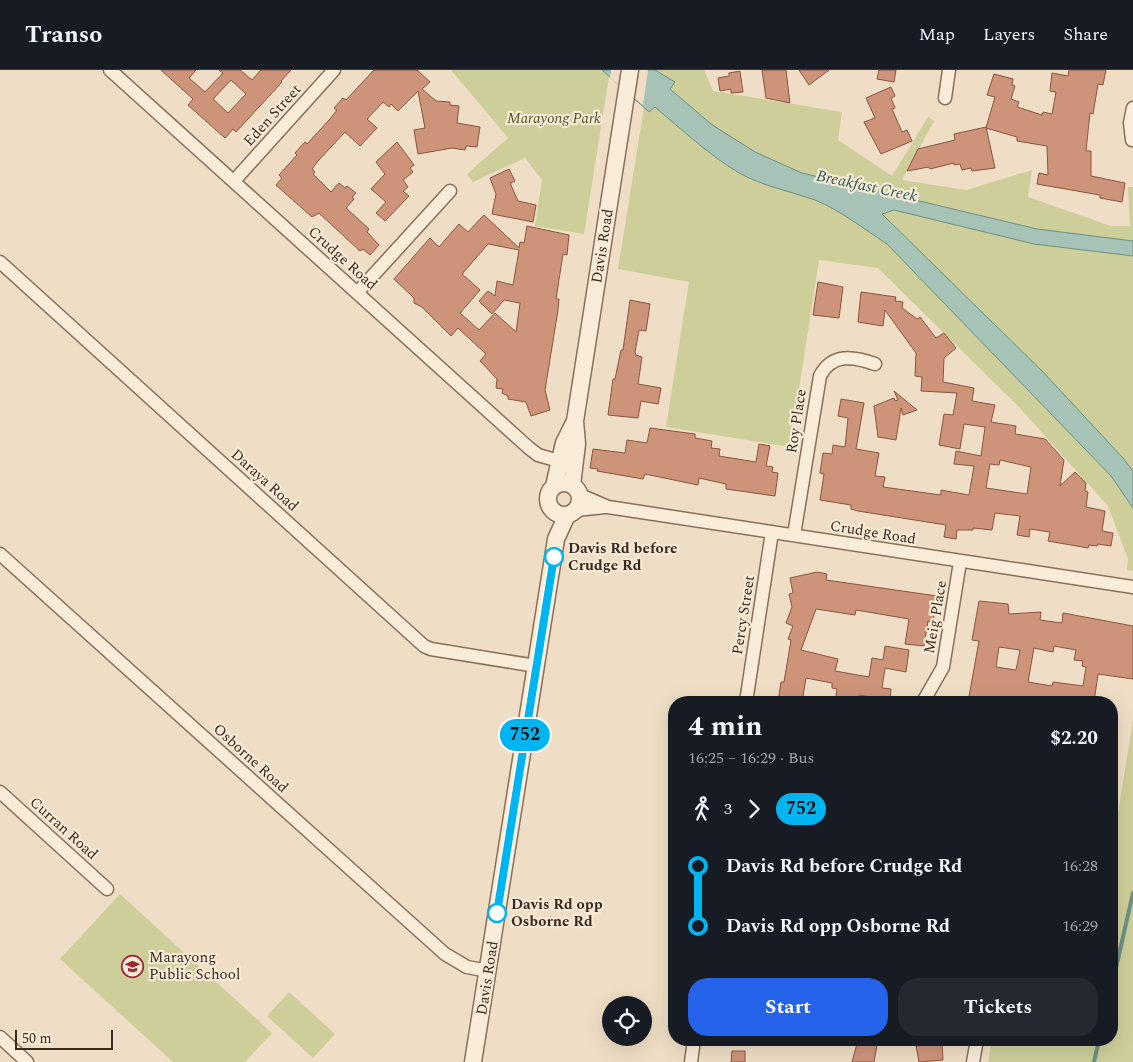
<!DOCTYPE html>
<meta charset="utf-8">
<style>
body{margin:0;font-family:Spectral,serif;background:#242831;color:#f1f3f6;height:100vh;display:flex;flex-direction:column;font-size:19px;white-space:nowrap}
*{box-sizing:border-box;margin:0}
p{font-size:16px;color:#9ea1a6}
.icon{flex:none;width:28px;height:28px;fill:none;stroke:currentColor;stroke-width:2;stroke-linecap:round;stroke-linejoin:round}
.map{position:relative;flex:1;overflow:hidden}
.side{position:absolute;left:668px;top:626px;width:450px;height:350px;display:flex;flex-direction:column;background:#171b24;border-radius:20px;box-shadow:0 5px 20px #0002}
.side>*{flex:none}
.badge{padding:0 10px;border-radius:16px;font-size:18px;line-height:32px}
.controls{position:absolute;left:602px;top:926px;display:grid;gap:10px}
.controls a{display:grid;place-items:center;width:50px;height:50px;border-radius:50%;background:#171b24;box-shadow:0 5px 20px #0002;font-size:25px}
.scale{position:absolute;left:15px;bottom:12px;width:98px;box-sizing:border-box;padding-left:5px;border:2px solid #3a291f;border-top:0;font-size:14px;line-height:18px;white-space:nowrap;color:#3a291f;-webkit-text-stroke:4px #f6e9d5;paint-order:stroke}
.map>.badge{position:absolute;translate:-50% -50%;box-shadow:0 0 0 2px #fff}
.legs{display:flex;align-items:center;gap:8px;height:55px;padding:0 20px;font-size:16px}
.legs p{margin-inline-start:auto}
.overview{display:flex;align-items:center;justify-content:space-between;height:85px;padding:0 20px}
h1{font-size:28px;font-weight:700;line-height:38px}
.cta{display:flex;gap:10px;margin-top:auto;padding:10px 20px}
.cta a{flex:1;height:58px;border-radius:20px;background:#2563eb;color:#fff;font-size:20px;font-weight:700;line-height:58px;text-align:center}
.cta a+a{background:#242831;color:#f1f3f6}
ul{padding:0 20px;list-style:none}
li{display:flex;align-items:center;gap:18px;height:60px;font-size:19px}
li i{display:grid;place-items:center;width:8px;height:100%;margin:0 6px;background:currentColor}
li i::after{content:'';width:12px;height:12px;margin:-6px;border:4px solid;border-radius:50%;background:#171b24}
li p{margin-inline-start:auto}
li:first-child i{background:linear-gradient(#0000 50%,currentColor 0)}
li:last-child i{background:linear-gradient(currentColor 50%,#0000 0)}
header{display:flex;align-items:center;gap:30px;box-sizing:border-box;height:70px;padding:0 25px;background:#171b24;border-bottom:1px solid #363941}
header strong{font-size:24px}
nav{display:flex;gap:28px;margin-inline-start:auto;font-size:18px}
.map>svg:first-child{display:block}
.green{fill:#cdce99}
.water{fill:#a7c2b7;stroke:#6d9184}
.pier{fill:#efdec5}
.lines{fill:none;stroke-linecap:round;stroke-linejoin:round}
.stream{stroke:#6d9184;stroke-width:4}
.building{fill:#ce947a;stroke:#8a5540;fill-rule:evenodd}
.minor-casing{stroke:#8a6f5b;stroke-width:15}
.tertiary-casing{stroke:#8a6f5b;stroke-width:19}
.minor{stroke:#f9ecd9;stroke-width:12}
.tertiary{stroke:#f9ecd9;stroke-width:16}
.line-1-casing{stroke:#fff;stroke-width:11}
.line-1{stroke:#00b5ef;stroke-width:8}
.stop-1-dot{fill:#fff;stroke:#00b5ef;stroke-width:2.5}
.labels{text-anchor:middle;stroke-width:4.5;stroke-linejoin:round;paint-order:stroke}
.street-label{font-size:15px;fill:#3a291f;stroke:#f6e9d5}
.park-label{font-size:15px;font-style:italic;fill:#505725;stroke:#f6e9d5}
.stop-label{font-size:15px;font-weight:bold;fill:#3a291f;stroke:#f6e9d5;text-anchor:start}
.poi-label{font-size:15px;fill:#3a291f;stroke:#f6e9d5;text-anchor:start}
.water-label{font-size:16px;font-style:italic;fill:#2e5a53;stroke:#f6e9d5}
</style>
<header>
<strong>Transo</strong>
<nav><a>Map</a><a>Layers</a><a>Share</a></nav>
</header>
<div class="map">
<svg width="1133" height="992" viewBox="0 0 1133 992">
<rect width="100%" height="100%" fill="#efdec5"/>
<path class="green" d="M451 0H610L584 164 535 156 542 110 525 88 473 112 467 104 508 68Z
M650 0H704L713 21 842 42 838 70 892 106 928 47 934 51 902 110 966 120 1032 100 1028 127 1111 156H1130L1128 117H1133V501L1127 500 1128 489 1108 436 1018 336 878 198 819 190 790 377 666 357 689 212 618 199Z
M1133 650V992H988L992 970H1111V787Z
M120 824 272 963 245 992H173L60 889Z
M289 922 335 964 313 988 267 946Z"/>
<path class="water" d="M602 0H655L675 12 670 19 711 54 755 82 802 103 1037 159 1133 171V186L1034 174 894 140 882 144 1044 303 1123 388 1133 401V438L1111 406 887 174C864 159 840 140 815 130 789 121 763 116 739 103 708 84 682 60 655 37L649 42Z"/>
<path class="pier" d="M611 0H648L643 35 610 8Z"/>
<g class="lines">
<path class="stream" d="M1111 920 1133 823
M1094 992 1099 970"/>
</g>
<path class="building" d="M161 0H196L189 8 205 22 223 3 219 0H240L252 10 261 0H291L281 11 282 12 236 62 233 59 225 68 188 35 193 29ZM231 10 246 24 228 43 213 29Z
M374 0H417L430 12 422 19 436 31 450 32V35L459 36 457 53 480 57 477 77 466 76 465 80 452 78 418 84 414 60 425 58 418 21 398 41 391 34 389 37 383 32 367 49 377 58 360 76 345 62 318 91 312 99 315 102 313 104 331 122 339 113 345 118 347 116 356 123 352 127 354 129 346 138 369 159 367 162 379 175 370 185 363 179 360 181 319 143 312 147 276 115 282 108 279 105 297 85 295 83 305 72 307 74 330 49 337 40 334 38 343 28 346 30Z
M762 0H786L790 33 766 28Z
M799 0H829L809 15Z
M879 0H896L894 12 877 9Z
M1069 0H1106L1103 15 1098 14 1093 44 1090 43 1086 81H1091V106L1125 113 1122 132 1100 128V125L1094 124 1037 114 1039 103 1048 105 1047 76 1017 71V67L986 58 995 27 987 25 994 4 1013 9 1012 15 1015 16 1011 29 1019 32 1017 37 1042 45 1043 42 1052 44 1056 22 1050 21 1052 3 1068 6Z
M740 1 743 22 731 23V19L720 21 718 8 729 6V3Z
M891 17 895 26 891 28 895 38 892 39 902 62 907 60 912 71 881 84 864 52 875 48 866 28Z
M986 57 995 98 972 101 971 98 962 100 960 94 954 95V93L930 99 929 97 907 101 918 79 955 70 954 64Z
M397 72 414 95 410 98 413 102 403 110 408 117 403 121 409 126 385 151 376 143 386 132 371 119 385 104 376 92Z
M509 99 515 111 510 113 518 131 536 135 533 152 492 144 496 124 490 108Z
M484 145 519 178 520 172 524 173 527 156 569 165 567 185 563 184 556 229H559L558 240 545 320 550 340 531 346 526 332 508 329V326L502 323 503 319 496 318 497 309 480 291 486 284 458 258 451 266 422 237 414 233V228L394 209 430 168 439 177 459 154 468 162ZM488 174 519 180 513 215 497 211 495 226 488 221 479 231 492 244 504 230 520 233 516 262 495 243 479 260 460 243 480 220 462 204Z
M818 212 843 217 839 248 813 245Z
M861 222 896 227 895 231 903 232 902 238 917 249 920 247 936 268 944 263 956 278 944 288 943 312 974 318 972 331 995 335 991 352 1016 356 1015 364 1045 369 1064 390 1060 416 1075 402 1086 413 1085 421 1088 422 1086 437 1105 441 1102 461 1113 463 1111 476 1098 474 1097 476 1089 475 1088 478 1048 471 1050 462 1030 459 1029 467 1017 465 1020 446 995 443 992 460 973 458V460H957L956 469 944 467 946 455 858 441 851 439V435L820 430 824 404 820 403 823 383 832 384 833 375 845 377 848 348 838 346 841 329 864 333 856 379 879 383 875 406 885 407 883 417 941 425V420L969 425 974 396 954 394 956 381 981 386 985 357 964 354 960 379 939 375 944 344 953 345 957 323 921 321 922 307 915 306 916 283 885 240 883 256 858 252ZM1000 390 1031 397 1027 424 986 418 990 394 999 395Z
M630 230 650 234 646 261 639 260 635 282 636 285 642 287 638 314 661 318 658 334 641 331 638 348 608 345 613 309H615L621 280H623Z
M894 321 917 340 903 345 901 338 896 370 878 367 874 336 894 328 895 331 898 330Z
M650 358 695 364V368L712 371 711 378 720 379 719 386 756 392 759 374 770 376 766 396 773 397 772 402 778 403 775 426 726 419V414L699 408 698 415 645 404 643 409 597 401 598 399 590 398 593 379 625 383 627 370 647 373Z
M817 502 827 504 826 510 937 526 933 552 928 551 924 576 905 574 909 549 856 540 855 545 816 539 801 580 838 589 835 601 869 607 872 588 883 590 885 576 909 580 906 602 885 598 882 618 891 619 890 630 859 625 858 632H835L837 619 832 618V613L806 608 802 632H778L781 612H784L791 570 788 569 793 556 786 553 792 537 789 524 793 523 790 508Z
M979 531 1008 534 1009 544 1041 542 1040 550 1062 553 1063 543 1133 556V609L1098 604 1094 632 1059 627V632H968L979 571 972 570ZM1054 576 1076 580 1074 590 1083 591 1082 596 1086 597 1083 616 1053 612 1052 616 1028 612 1034 578 1053 582ZM999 577 1020 580 1016 600 996 597Z
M858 970H878L874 992H852Z
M942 972 943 990 919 992 916 976Z
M732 981H745V992H731Z"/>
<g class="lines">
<defs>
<path id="minor" d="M110 0 529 378 538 385 559 391
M945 28 949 0
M1132 70 1130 53 1133 38
M234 111 334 0
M0 192 424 576 431 579 536 596
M357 223 450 121
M580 425 608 437 1133 517
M576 440 605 437
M794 465 820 306C832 283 853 286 875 294
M0 484 445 884 467 897 488 901
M746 632 772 462
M923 632 943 597 960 492
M0 722 107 819
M0 967 27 992
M691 992 694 970
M973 992 977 970"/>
<path id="tertiary" d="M548 429a16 16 0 1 1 32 0a16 16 0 1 1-32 0Z
M572 415 577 374 575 351 630 0
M554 416 564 373 575 351
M473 992 556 469 567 445"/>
</defs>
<use href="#minor" class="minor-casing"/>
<use href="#tertiary" class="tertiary-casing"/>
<use href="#minor" class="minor"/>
<use href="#tertiary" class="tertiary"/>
</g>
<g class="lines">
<defs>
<path id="line-1" d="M497 843 554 487"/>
</defs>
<use href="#line-1" class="line-1-casing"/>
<use href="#line-1" class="line-1"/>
</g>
<defs>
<symbol id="school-ring" viewBox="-11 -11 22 22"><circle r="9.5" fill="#f6e9d5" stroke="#9a2a37" stroke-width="1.5"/><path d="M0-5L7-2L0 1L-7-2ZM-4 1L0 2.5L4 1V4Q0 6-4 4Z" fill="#9a2a37"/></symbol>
</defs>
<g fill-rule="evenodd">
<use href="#school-ring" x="120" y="884" width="25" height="25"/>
</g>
<g class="stop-1-dot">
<circle cx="554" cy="487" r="9"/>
<circle cx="497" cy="843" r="9"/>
</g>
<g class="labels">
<g class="street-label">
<text transform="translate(272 45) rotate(-48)" y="5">Eden Street</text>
<text transform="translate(602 176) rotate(-81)" y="5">Davis Road</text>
<text transform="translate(343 188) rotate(42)" y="5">Crudge Road</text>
<text transform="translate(796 351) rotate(-81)" y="5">Roy Place</text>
<text transform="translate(265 410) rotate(42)" y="5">Daraya Road</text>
<text transform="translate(873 462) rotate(9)" y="5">Crudge Road</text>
<text transform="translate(743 545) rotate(-81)" y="5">Percy Street</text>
<text transform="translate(935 547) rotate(-80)" y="5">Meig Place</text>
<text transform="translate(251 688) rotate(42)" y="5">Osborne Road</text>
<text transform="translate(64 758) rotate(42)" y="5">Curran Road</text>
<text transform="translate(487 908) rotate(-81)" y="5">Davis Road</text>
</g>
<g class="park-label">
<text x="554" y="53">Marayong Park</text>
</g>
<g class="stop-label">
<text x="568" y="483">Davis Rd before<tspan x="568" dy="17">Crudge Rd</tspan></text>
<text x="511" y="839">Davis Rd opp<tspan x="511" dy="17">Osborne Rd</tspan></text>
</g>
<g class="poi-label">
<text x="149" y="892">Marayong<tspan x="149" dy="17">Public School</tspan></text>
</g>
<g class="water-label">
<text transform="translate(867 115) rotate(12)" y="6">Breakfast Creek</text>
</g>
</g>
</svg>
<div class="controls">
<a><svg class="icon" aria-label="locate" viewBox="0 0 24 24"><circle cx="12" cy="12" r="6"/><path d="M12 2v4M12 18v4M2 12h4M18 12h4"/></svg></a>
</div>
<div class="scale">50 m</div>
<b class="badge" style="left:525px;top:665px;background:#00b5ef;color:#111">752</b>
<section class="side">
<div class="overview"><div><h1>4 min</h1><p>16:25 – 16:29 · Bus</p></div><b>$2.20</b></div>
<div class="legs"><svg class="icon" aria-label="walk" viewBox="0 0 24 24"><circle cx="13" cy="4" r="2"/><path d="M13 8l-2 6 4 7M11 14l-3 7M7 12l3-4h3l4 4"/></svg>3<svg class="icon" aria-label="forward" viewBox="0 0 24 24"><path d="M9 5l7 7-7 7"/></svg><b class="badge" style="background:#00b5ef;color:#111">752</b></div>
<ul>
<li><i style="color:#00b5ef"></i><b>Davis Rd before Crudge Rd</b><p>16:28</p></li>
<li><i style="color:#00b5ef"></i><b>Davis Rd opp Osborne Rd</b><p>16:29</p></li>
</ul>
<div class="cta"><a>Start</a><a>Tickets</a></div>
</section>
</div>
